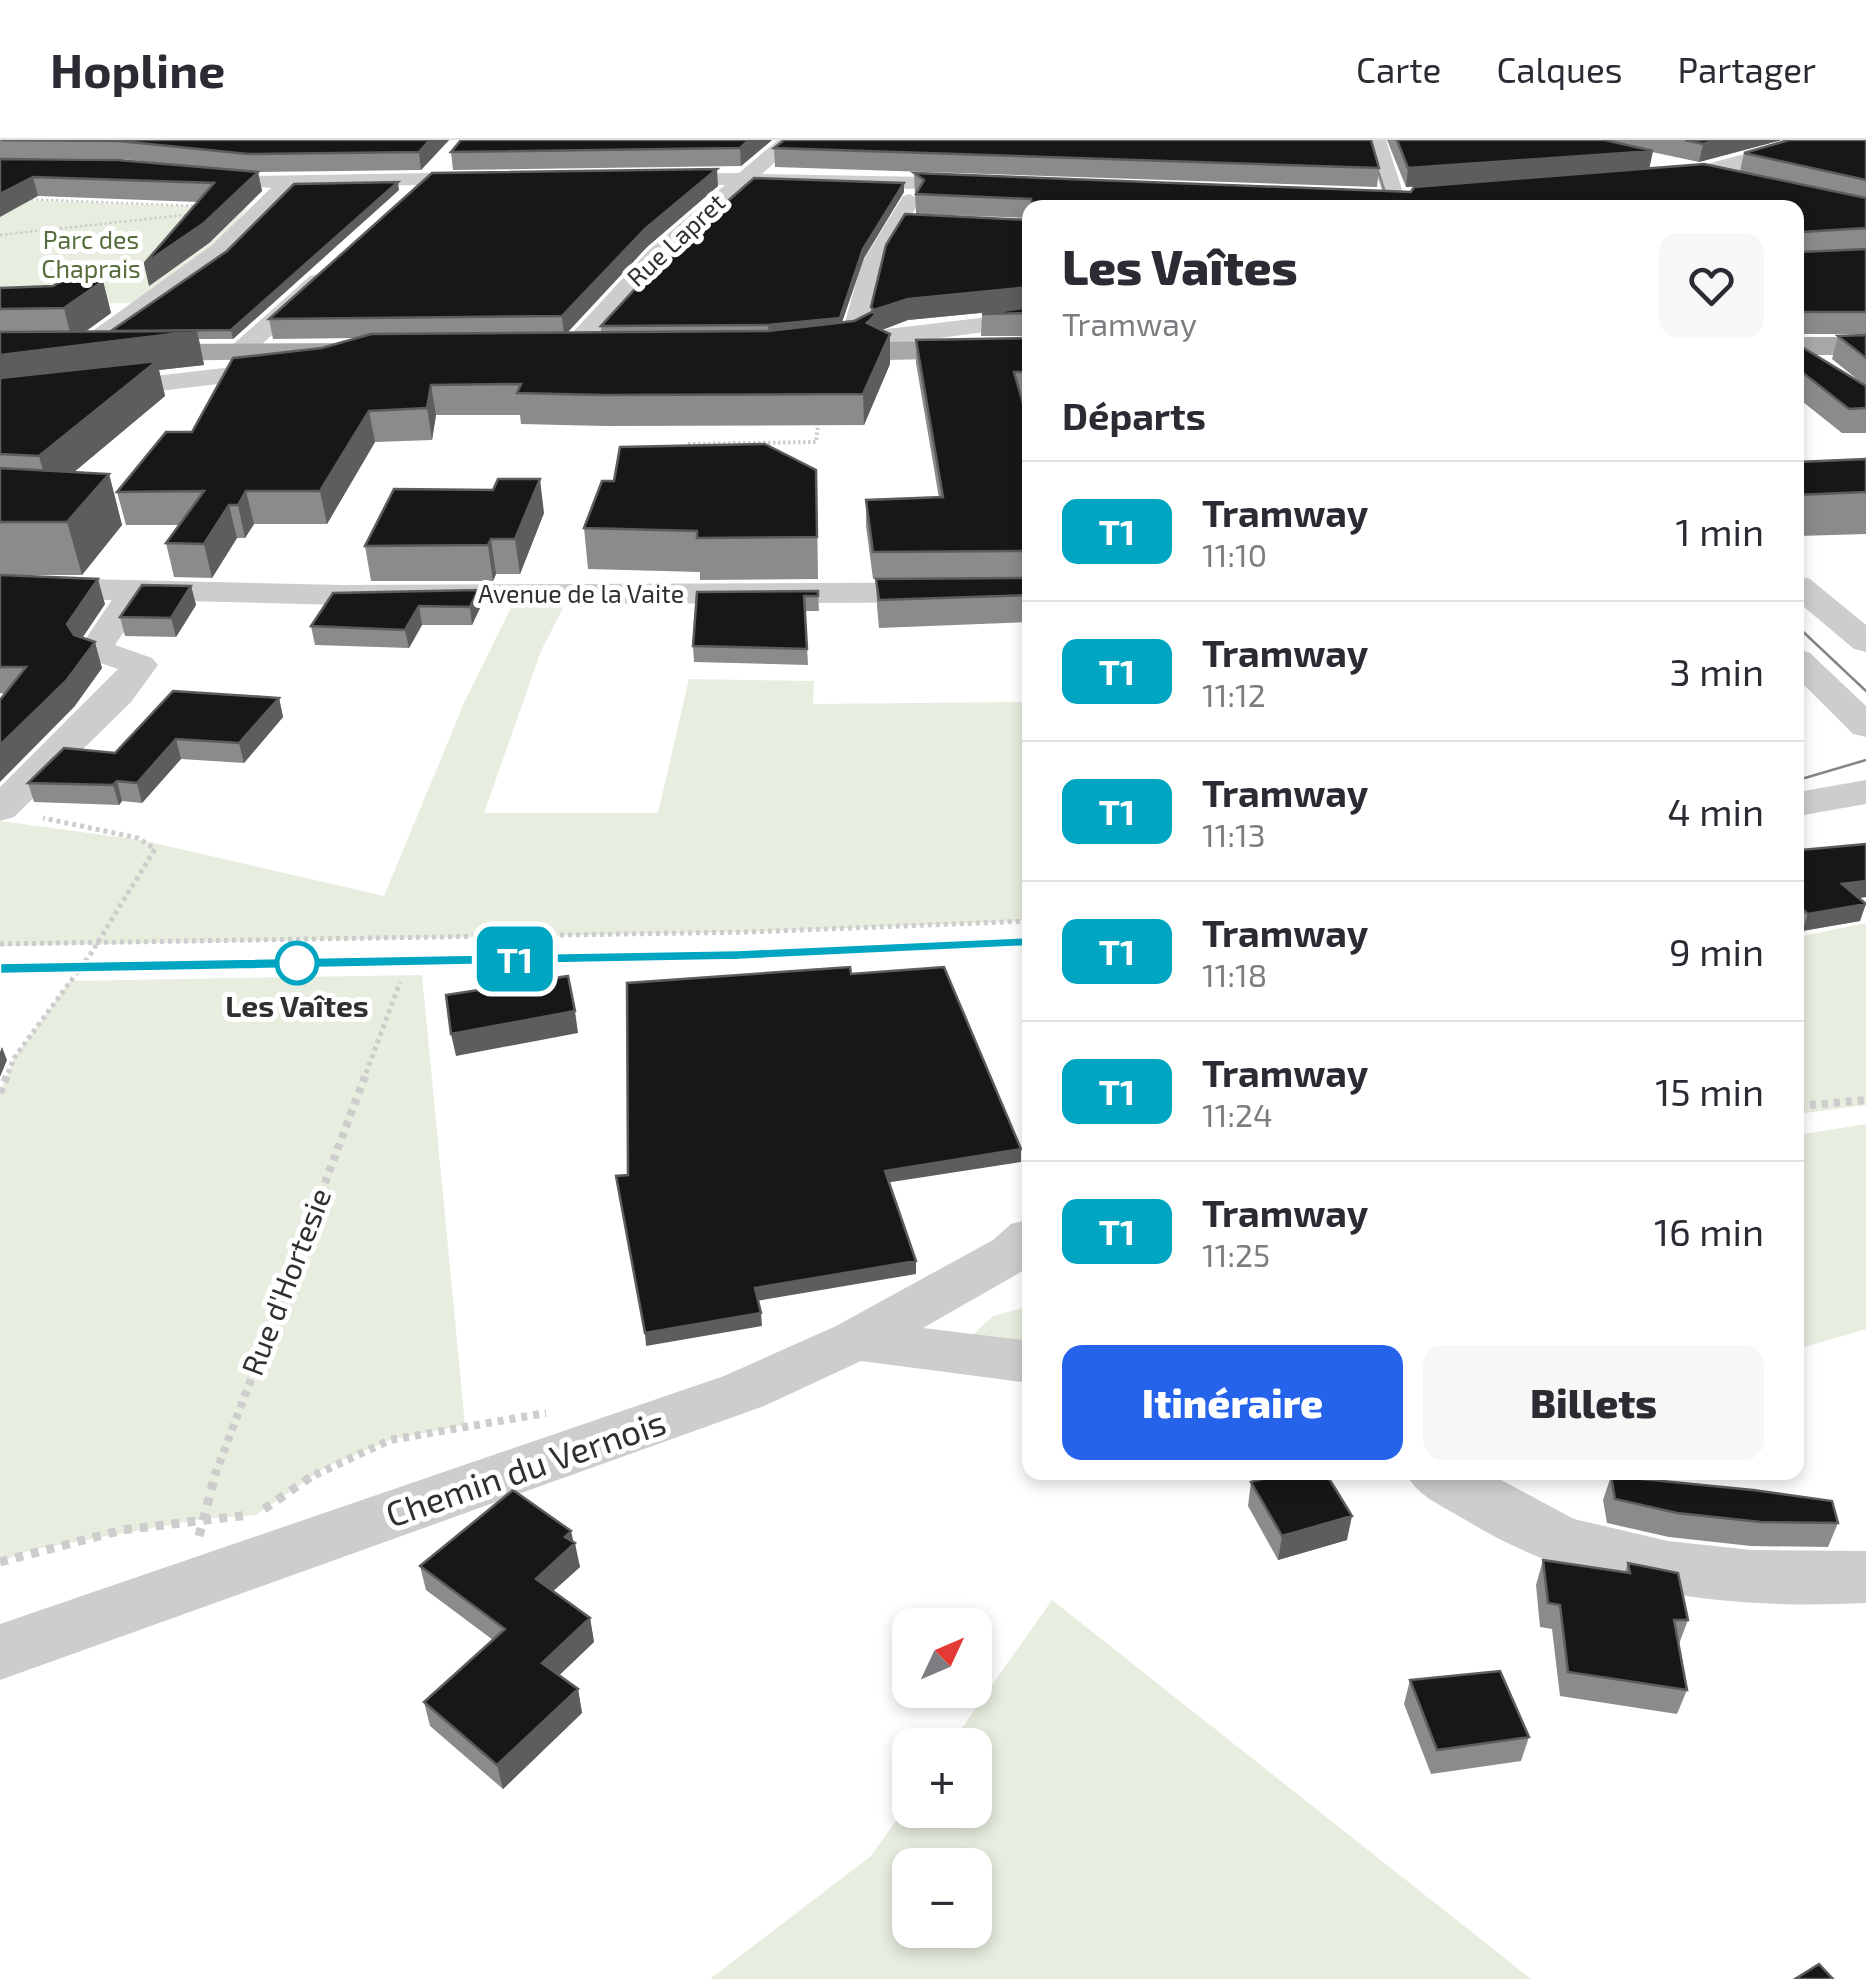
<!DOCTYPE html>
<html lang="fr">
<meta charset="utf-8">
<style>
body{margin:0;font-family:"Exo 2",sans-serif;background:#f7f7f7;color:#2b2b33;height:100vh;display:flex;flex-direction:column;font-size:38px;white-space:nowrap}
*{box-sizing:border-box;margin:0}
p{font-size:32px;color:#7c7c81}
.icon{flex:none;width:55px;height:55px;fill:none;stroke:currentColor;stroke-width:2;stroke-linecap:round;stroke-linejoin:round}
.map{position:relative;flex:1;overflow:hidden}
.drawer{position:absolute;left:1022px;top:60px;width:782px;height:1280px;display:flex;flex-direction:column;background:#fff;border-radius:20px;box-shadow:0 5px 15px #0003}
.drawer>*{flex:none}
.badge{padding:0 20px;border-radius:15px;font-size:35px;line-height:65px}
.needle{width:65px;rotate:46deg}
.controls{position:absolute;left:892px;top:1468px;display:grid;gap:20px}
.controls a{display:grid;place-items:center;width:100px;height:100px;border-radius:20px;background:#fff;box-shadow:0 5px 15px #0003;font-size:50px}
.map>.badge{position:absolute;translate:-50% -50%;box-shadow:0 0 0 5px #fff}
h2{padding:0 40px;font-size:38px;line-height:90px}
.round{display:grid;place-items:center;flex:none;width:105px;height:105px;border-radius:20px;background:#f7f7f7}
.overview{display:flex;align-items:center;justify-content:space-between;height:170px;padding:0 40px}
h1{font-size:48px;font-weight:800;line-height:75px}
.primary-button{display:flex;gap:20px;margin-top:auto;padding:20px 40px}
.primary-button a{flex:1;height:115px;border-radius:20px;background:#2563eb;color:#fff;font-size:40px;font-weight:800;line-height:115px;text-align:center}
.primary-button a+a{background:#f7f7f7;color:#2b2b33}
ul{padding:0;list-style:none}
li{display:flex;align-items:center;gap:30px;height:140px;padding:0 40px;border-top:2px solid #e1e1e2}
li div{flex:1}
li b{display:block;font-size:38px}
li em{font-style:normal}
li .badge{min-width:110px;font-weight:700;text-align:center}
header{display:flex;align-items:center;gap:60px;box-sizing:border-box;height:140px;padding:0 50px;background:#fff;border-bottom:2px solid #e1e1e2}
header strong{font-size:48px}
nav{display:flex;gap:55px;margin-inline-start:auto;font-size:35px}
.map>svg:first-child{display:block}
.green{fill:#e7eddf;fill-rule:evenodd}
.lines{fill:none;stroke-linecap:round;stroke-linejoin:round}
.path-far4{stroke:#cdcdcd;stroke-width:2.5;stroke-dasharray:2.5 2.5;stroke-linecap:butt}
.path-far3{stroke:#cdcdcd;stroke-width:4;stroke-dasharray:2.5 2.5;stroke-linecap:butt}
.path-far2{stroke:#cdcdcd;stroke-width:5;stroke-dasharray:4 4;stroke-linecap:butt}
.path-far1{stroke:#cdcdcd;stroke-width:8;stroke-dasharray:6 6;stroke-linecap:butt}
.path{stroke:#cdcdcd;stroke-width:9;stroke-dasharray:8 8;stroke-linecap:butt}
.minor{fill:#cdcdcd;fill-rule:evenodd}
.major{fill:#a8a8a8;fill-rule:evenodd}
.tram{stroke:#858585;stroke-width:2.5}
.wall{fill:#8b8b8b;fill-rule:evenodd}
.shaded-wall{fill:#5d5d5d}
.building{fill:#171717;stroke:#5d5d5d;stroke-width:2.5}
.line{fill:#00a5c2;stroke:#fff;stroke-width:2.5}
.stop-dot{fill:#fff;stroke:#00a5c2;stroke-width:5}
.labels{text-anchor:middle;stroke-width:10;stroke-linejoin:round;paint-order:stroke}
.far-park-label{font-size:25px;fill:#566d3d;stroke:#fff}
.far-street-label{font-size:25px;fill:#303030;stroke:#fff}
.stop-label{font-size:30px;font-weight:bold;fill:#303030;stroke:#fff}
.street-label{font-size:30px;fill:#303030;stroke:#fff}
.near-street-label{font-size:35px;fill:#303030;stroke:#fff}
</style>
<header>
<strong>Hopline</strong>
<nav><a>Carte</a><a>Calques</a><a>Partager</a></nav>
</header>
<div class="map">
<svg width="1866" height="1839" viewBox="0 0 1866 1839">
<rect width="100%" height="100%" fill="#fff"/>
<path class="green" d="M0 59 247 69 221 101 135 163 0 165Z
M513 464H565L541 511 484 673H658L689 539 814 541 813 564 1030 562V781L748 792 0 806V681L141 700 384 756 465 561Z
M1866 783V965L1798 974V797Z
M422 835 465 1285 390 1300 326 1327 256 1375 202 1379 31 1410 0 1422V953L14 918 70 841Z
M1866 984V1189L1798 1209V995Z
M1030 1166V1212L961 1206 993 1176Z
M1052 1460 1531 1839H710L871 1716 910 1661V1670H975V1605H950ZM910 1725H975V1790H910Z"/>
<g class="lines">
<path class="path-far4" d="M26 59 194 66
M0 95 193 74"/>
<path class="path-far3" d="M688 304 816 302 819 276"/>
<path class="path-far2" d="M0 804 748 792 1030 781
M8 933 14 918 90 815 155 709 138 698 43 678
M366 933 400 842"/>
<path class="path-far1" d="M0 953 9 931
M1798 966 1866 960
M215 1335 367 931
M315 1335 390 1300 546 1273"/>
<path class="path" d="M264 1369 318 1332
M199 1396 216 1332
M0 1422 122 1390 249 1375"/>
<path class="minor" d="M778 0H799L762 34 981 38 991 44 981 50 749 46 665 120 580 214H562L558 209 562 204 649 110 725 45 653 44 646 42V34L739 33Z
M1366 0H1386L1408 68H1387Z
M1781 4 1788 6V14C1761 22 1673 57 1652 39Z
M198 32 252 36 491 32 501 38 491 44 294 47 227 116 88 217H70L66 212 70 207 211 106 271 48 191 42V34Z
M910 54 920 60 883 124 867 190 872 196 859 204 850 201 843 190 861 124 903 56Z
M318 134 326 136V146L248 217H230L226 212 230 207 310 136Z
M1030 172V186L887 205 874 197 887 189Z
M285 221 298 229 294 235 0 270V254Z
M1798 436 1810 439 1866 485V512L1854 509 1798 462Z
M0 437 342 445 1030 442V462L342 465 145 460 115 505 152 518 158 525 131 562 14 677 0 681V647L118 529 83 517 78 510 112 460 0 457Z
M1798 509 1810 513 1866 566V597L1853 594 1798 539Z
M1866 640V664L1798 676V652Z
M1030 1079V1127L923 1188 1030 1201V1243L861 1221 764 1266 0 1540V1484L724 1236 836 1186 993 1100 1011 1084Z
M1405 1332H1486L1574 1379 1668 1401 1751 1410 1866 1411V1463C1728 1470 1583 1453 1464 1379 1442 1366 1417 1356 1405 1332Z"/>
<path class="major" d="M1798 197H1866V215H1798Z
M1030 199V217L886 220 871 211 886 202Z
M362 203 377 212 372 218 0 223V205Z"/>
<path class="tram" d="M1368 0 1390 68
M1798 487 1866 551
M1798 640 1866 620
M0 828 738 815 1030 802"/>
</g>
<path class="wall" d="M0 0H449L421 30 258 32 262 51 209 103 149 146 198 62 38 56 0 19 200 27 123 19 0 18Z
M772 0 741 26 453 30 451 12Z
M1387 0H1866V194H1802V207L1863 244 1832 219 1838 196 1866 195V293H1842L1798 258V68H1030V78L916 74 914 33 1411 52 1478 42 1406 47ZM1782 0 1784 1 1744 13 1740 31 1649 28 1652 12 1699 22Z
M774 8 1379 28 1377 47 775 27Z
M718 46 647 107 568 192H601V186L904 52 864 118 842 182 854 181 871 172V167L1030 80V196H981L982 174 1001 171 908 180 881 190 890 224 864 285 605 286 521 284 520 275H436L432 300 375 302 327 384H254L245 398H237L212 438 174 437 166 403 179 385H126L117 352 192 292 322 208 357 198 273 199 269 179Z
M399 50 233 199H199L204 225 159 230 165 256 74 332 109 334 122 385 82 435H0V148L53 146 103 141 111 173 85 192H112Z
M1030 198V255H1020L1030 288V438L873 439 866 386V360L939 358 916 223V200Z
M1866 319V394L1798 396V322Z
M817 370 818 439 700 440V432L588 429 584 388Z
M544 373 520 434H496L493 441H371L365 406Z
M0 435 105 464 83 497 102 528 74 567 0 553Z
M1030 438V482L879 488 877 466 876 439Z
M191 446 196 465 176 497 125 496 120 477Z
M818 451 819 471H805L808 525 694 522 693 506 697 452Z
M333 453 480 468 472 485H422L409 508 315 505 311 486Z
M279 558 283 577 244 623 181 619 142 663 122 661 119 665 34 662 28 643Z
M1798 707 1866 757 1859 758 1860 781 1802 791 1798 787Z
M1611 1336 1838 1383 1828 1407 1751 1406 1669 1397 1607 1383 1603 1360Z
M1251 1342 1347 1400 1278 1420 1248 1366Z
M573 1401 580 1427 553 1451 590 1478 594 1502 559 1535 578 1549 582 1573 503 1649 430 1586 424 1562 493 1500 426 1450 420 1426Z
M1543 1420 1625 1432 1628 1423 1688 1480 1679 1504 1687 1550 1677 1574 1560 1556 1552 1489 1540 1487 1536 1445Z
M1410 1540 1529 1597 1521 1621 1431 1634 1404 1564Z"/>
<path class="shaded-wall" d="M430 0H449L421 30 419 12Z
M749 0H772L741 26 740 8Z
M1718 0H1782L1699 22 1703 4Z
M1653 11 1649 30 1406 47 1408 28Z
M717 29 718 46 647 107 564 196 562 176 645 89Z
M258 32 262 51 209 103 149 146 144 124Z
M33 37 38 56 0 77V54Z
M398 42 399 50 233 199 231 190Z
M904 43V52L864 118 840 188 769 194 768 185 863 109Z
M103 141 111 173 72 201 64 168Z
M1030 147V168L908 180 877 192 867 183 874 177V170L908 159Z
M197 191 204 225 159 230 165 256 49 353 39 316 0 250V215Z
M890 194V224L864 285 863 254Z
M431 245 436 275 432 300 427 268Z
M369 271 375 302 327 384 320 351Z
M109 334 122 385 82 435 67 382Z
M540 339 544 373 520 434 515 399Z
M246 351 254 384 245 398 238 365Z
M229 365 237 398 212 438 204 404Z
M491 399 496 434 493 441 488 405Z
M98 439 105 464 74 510 67 484Z
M191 446 196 465 176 497 171 478Z
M478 450 480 468 472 485 470 467Z
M419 466 422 485 409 508 405 490Z
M95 502 102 528 74 567 0 642V605Z
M279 558 283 577 244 623 239 603Z
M176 599 181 619 142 663 137 643Z
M117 641 122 661 119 665 113 645Z
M1866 741V757L1836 761 1842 744Z
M1866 764 1860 781 1802 791 1808 774Z
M575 871 578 893 456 916 451 894Z
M2 907 7 920 0 937V912Z
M1021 1009V1022L885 1043V1031Z
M916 1121V1134L756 1161 755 1148Z
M761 1173 762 1186 646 1206 645 1193Z
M1352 1376 1347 1400 1278 1420 1282 1396Z
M571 1391 574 1404 575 1403 580 1427 540 1463 536 1439 565 1397Z
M590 1478 594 1502 547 1547 542 1523Z
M578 1549 582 1573 503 1649 497 1625Z"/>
<path class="building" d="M1 0H430L419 12 248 14 119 1Z
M461 0H749L740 8 451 12Z
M784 0H1371L1379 28 774 8Z
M1397 0H1605L1653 11 1408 28Z
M1685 0H1718L1703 4Z
M1789 0H1866V40L1744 13Z
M0 19 118 20 258 32 204 83 144 124 214 43 33 37 0 54Z
M1704 24 1866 58V88L1803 92 1801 112 1866 109V172H1801L1802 207 1866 246V268L1849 269 1798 229V68H1033L1031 59 916 54 924 40 914 33 1411 52 1414 47Z
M717 29 645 89 562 176 269 179 432 33Z
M754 38 904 43 863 109 840 178 768 185 601 186 667 114Z
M398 42 231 190 111 191 227 111 294 44Z
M905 74 1030 80V147L908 159 874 170 871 167 886 105Z
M62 141H103L64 168 0 169V148L53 146Z
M1030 167V173L982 174Z
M872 172 876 174 867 183 890 194 863 254 602 255 517 253 521 244 431 245 427 268 369 271 320 351H246L238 365H229L204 404 166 403 204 351 117 352 166 292H192L233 218 322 208 371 194 768 191 854 181Z
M197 191 0 215V192Z
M1866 195V218L1838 196Z
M1030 198V232H1014L1030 288V411L873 412 866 360 943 357 916 200Z
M157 221 39 316 0 314V238Z
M765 304 816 330 817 397 697 398V391L584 388 602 341H614L620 307Z
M1866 319V352L1798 355V322Z
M0 328 109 334 67 382H0Z
M498 339H540L515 399H491L488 405 365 406 394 349 493 350Z
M0 435 98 439 67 484 74 495 95 502 66 541 0 605V560L26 527H0Z
M1030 438V455L879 460 876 439Z
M142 445 191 446 171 478 120 477Z
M478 450 470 467 419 466 405 490 311 486 333 453Z
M818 451V456H804L807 509 693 506 697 452Z
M173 551 279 558 239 603 176 599 137 643 117 641 113 645 28 643 64 608 115 613Z
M1866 704V741L1842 744 1866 764 1808 774 1798 765V707L1801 710Z
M850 827 851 834 944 827 1021 1009 885 1031 916 1121 755 1148 761 1173 645 1193 616 1036 628 1035 627 843Z
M568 836 575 871 451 894 446 855Z
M1287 1332H1325L1352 1376 1282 1396 1251 1342Z
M1611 1336 1753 1350 1832 1361 1838 1383 1761 1382 1677 1373 1615 1359Z
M513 1350 571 1391 565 1397 575 1403 536 1439 590 1478 542 1523 578 1549 497 1625 424 1562 505 1489 420 1426Z
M1543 1420 1630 1433 1628 1423 1678 1433 1688 1480H1674L1687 1550 1568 1532 1560 1465 1548 1463Z
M1500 1531 1529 1597 1437 1610 1410 1540Z
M1819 1824 1833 1839H1795Z"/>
<path class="line" d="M1030 797 1036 798V806L738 820 0 834V823L738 810Z"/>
<circle class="stop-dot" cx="297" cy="823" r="20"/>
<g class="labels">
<g class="far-park-label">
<text x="91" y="109">Parc des<tspan x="91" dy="29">Chaprais</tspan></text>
</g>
<g class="far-street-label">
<text transform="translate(676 100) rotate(-43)" y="9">Rue Lapret</text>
<text x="581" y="463">Avenue de la Vaite</text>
</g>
<g class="stop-label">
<text x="297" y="877">Les Vaîtes</text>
</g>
<g class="street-label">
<text transform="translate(287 1142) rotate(-69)" y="10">Rue d'Hortesie</text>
</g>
<g class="near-street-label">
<text transform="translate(526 1329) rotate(-19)" y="12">Chemin du Vernois</text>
</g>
</g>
</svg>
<div class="controls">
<a><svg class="needle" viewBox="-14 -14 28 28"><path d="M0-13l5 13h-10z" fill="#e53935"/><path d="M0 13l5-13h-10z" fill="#7c7c81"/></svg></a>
<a>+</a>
<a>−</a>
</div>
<b class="badge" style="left:515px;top:819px;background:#00a5c2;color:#fff">T1</b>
<section class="drawer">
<div class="overview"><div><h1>Les Vaîtes</h1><p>Tramway</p></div><a class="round"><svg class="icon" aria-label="heart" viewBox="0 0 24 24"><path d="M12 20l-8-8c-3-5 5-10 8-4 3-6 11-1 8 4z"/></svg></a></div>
<h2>Départs</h2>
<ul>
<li><span class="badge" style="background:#00a5c2;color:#fff">T1</span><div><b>Tramway</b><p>11:10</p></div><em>1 min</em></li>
<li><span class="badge" style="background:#00a5c2;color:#fff">T1</span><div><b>Tramway</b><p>11:12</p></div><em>3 min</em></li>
<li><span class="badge" style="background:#00a5c2;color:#fff">T1</span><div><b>Tramway</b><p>11:13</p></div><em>4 min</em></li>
<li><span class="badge" style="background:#00a5c2;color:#fff">T1</span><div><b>Tramway</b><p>11:18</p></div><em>9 min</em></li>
<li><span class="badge" style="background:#00a5c2;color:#fff">T1</span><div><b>Tramway</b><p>11:24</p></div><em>15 min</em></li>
<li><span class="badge" style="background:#00a5c2;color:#fff">T1</span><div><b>Tramway</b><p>11:25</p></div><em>16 min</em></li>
</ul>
<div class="primary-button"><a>Itinéraire</a><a>Billets</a></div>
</section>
</div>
